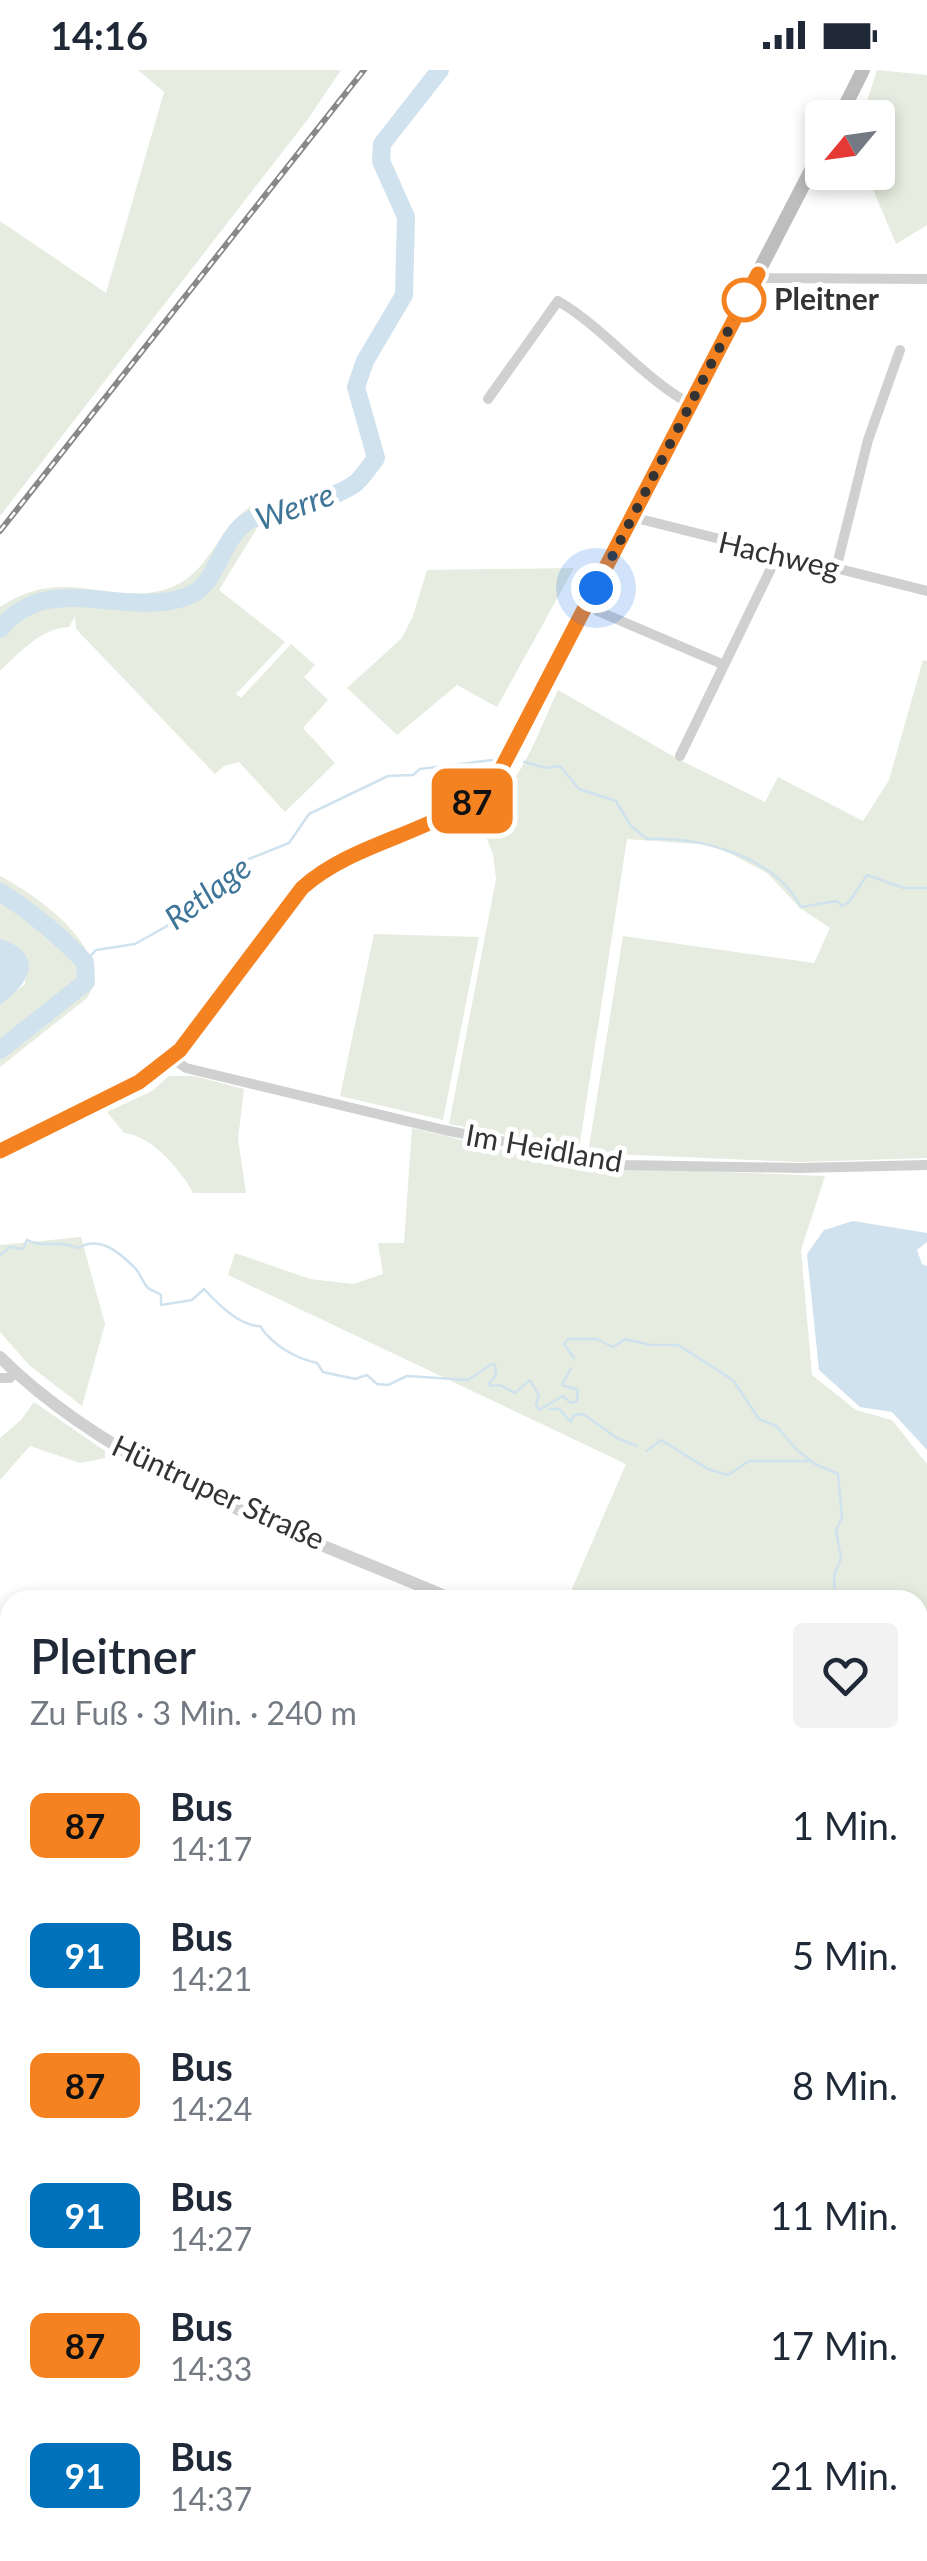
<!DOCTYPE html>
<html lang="de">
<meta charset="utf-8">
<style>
body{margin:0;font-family:Lato,sans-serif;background:#f2f2f3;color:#1f2937;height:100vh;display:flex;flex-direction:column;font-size:38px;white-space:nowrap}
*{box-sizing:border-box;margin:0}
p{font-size:32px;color:#747a83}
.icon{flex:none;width:55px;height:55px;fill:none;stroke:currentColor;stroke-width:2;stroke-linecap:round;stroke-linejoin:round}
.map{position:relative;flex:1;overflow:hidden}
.side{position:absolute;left:0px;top:1520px;width:928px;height:972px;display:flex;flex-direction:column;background:#fff;border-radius:30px 30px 0 0;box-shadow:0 5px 15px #0003}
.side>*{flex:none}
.badge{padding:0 20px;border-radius:15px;font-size:35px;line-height:65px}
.needle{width:65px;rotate:241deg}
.fabs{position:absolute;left:805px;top:30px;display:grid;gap:20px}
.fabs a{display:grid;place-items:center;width:90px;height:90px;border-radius:10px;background:#fff;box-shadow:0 5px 15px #0003;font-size:50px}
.you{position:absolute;width:50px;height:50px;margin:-25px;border:8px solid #fff;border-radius:50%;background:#1a73e8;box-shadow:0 0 0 15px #1a73e833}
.map>.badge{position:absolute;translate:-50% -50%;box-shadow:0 0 0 5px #fff}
.round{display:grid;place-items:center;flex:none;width:105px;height:105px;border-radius:10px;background:#f2f2f3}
.overview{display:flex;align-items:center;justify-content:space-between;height:170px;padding:0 30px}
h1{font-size:48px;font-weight:600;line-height:75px}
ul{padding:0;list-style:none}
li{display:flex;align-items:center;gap:30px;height:130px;padding:0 30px}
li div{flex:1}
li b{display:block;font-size:38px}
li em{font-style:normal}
li .badge{min-width:110px;font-weight:700;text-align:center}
.status{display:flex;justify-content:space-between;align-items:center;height:70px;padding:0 50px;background:#fff;direction:ltr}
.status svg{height:28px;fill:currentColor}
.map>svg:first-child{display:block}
.green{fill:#e6ecdf}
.water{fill:#cfe2ee}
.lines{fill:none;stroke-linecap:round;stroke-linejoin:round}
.stream{stroke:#cfe2ee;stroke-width:2.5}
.river{stroke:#cfe2ee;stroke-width:18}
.minor{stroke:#d0d0d0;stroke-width:10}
.tertiary{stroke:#d0d0d0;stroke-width:12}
.secondary{stroke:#bdbdbd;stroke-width:14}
.rail-casing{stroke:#888;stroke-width:6}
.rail{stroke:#fff;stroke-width:2.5;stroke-dasharray:8;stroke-linecap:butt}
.line-casing{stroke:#fff;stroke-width:22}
.line{stroke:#f58220;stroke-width:15}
.walk{stroke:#333;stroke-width:10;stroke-dasharray:0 18}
.stop-dot{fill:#fff;stroke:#f58220;stroke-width:5}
.labels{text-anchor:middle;stroke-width:10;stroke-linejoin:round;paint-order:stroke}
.stop-label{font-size:30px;font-weight:bold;fill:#333;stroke:#fff;text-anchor:start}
.street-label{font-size:30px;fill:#333;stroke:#fff}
.water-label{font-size:32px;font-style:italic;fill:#3f7597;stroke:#fff}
</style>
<div class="status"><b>14:16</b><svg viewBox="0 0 49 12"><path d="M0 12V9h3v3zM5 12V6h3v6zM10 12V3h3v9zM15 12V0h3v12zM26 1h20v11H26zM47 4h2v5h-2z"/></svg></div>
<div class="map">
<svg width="927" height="2491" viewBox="0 0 927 2491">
<rect width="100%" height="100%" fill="#fff"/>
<path class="green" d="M138 0H341L308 49 0 446V151L106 223 164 22Z
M877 0 927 5V155L896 174 866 103 878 102V48L862 47Z
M251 436 262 450 219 520 285 572 236 624 241 628 291 574 315 595 304 607 328 630 303 658 335 693 285 742 239 692 224 696 215 704 76 559 75 546 69 557C41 558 19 583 0 601V537C67 492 112 540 172 517 209 503 218 458 251 436Z
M574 498 497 637 457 615 397 665 347 618 402 568 413 546 427 500Z
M923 590 927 591V1088L800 1092 588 1083 623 866 814 893 830 858 800 838 767 803 731 784 711 775 627 769 579 1079 449 1054 496 809 493 784 477 745C522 717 536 666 558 620L678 689 765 732 778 707 863 751 889 710Z
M0 806C37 825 118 882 87 928L0 997V935L25 914 27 886 0 869Z
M374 864 479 867 443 1050 340 1026Z
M169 1006H194L244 1019 238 1069 246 1123H193C182 1101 151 1065 124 1063L107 1042 152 1021Z
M412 1058 571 1096 825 1106 801 1180 812 1305 856 1340 892 1350 927 1394V1785L918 1770V1530H588L571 1521 626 1394 228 1205 235 1183 310 1209 353 1214 383 1204 378 1173H404Z
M81 1167 105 1254 82 1336 29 1295 0 1262V1175Z
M34 1332 105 1381V1388L80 1393 30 1376 0 1410V1368L21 1350Z"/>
<path class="water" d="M0 869C46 883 30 914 0 935Z
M853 1151 927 1163V1172L917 1180 922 1194 927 1196V1380L892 1342 860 1337 819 1300 807 1184 824 1160Z"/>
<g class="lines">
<path class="stream" d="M524 692 546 698 560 696 579 719 616 731 630 755 647 769C700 766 774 786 801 837L837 831 842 836 849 832 867 805 904 818H927
M85 892 96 880 135 874 167 856 175 845 233 811 244 791 289 773 309 744 388 706 413 705 420 699 492 690
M0 1185 10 1177 23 1179 27 1170C45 1179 56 1169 78 1178 99 1165 119 1182 134 1197 140 1202 143 1213 148 1218 152 1221 157 1222 161 1225V1235L192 1230 204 1219C217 1233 239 1256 260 1256 272 1275 295 1288 317 1293L323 1302 355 1309 367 1305 377 1314 388 1315 407 1306 468 1310 492 1294 495 1295 496 1305 489 1313 491 1316 500 1315 515 1323 530 1310 539 1326 536 1334 539 1340 563 1326 571 1333 577 1331 578 1320 562 1315 571 1298
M574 1288 564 1274 568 1269H597L613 1277 625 1269 650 1275H678L733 1310 759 1349 776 1356 798 1381 815 1394 838 1404 842 1447 836 1461 841 1488 834 1506 835 1530
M550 1339H559L571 1352 574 1345 583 1344 617 1368 637 1376
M647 1381 661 1370 708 1399 728 1405 749 1391H810
M918 1637 927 1646
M918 1714 927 1705
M918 1774 927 1781"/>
<path class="river" d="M0 559C49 498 124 550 188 526 219 515 220 466 250 450 258 446 270 446 279 444 297 439 345 423 357 412 364 405 370 396 376 388L356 317 365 291 404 225 406 147 381 91 382 74 440 0
M0 822C32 842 59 865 85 892L86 912 0 980"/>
<path class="minor" d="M758 204 765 208 927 209
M488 329 558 231C606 259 641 307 690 334
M632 447 927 521
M836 499 868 370 900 280
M586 536 722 594
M680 686 777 486
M172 988 186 998 444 1060 625 1095 799 1098 927 1095
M0 1308H10L14 1301"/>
<path class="tertiary" d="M0 1287C120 1406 301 1464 454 1530
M918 1933 927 1939"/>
<path class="secondary" d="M839 48 863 0
M0 1081 139 1012 180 980 300 822C353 764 445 766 497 707L822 79"/>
<defs>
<path id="rail" d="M0 461 364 0"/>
</defs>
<use href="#rail" class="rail-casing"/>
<use href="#rail" class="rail"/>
</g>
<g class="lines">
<defs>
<path id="line" d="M0 1081 139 1012 180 980 302 818C359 767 446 764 497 707L758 204"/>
</defs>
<use href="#line" class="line-casing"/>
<use href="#line" class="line"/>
<path class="walk" d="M596 518 744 230"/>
</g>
<circle class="stop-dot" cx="744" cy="230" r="20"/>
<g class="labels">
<g class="stop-label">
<text x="774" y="240">Pleitner</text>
</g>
<g class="street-label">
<text transform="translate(779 486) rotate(13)" y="10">Hachweg</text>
<text transform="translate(544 1079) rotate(10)" y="10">Im Heidland</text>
<text transform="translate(218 1423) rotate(25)" y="10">Hüntruper Straße</text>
</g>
<g class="water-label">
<text transform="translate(295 437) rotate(-20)" y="11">Werre</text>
<text transform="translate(208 823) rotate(-37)" y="11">Retlage</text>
</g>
</g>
</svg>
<div class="fabs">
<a><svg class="needle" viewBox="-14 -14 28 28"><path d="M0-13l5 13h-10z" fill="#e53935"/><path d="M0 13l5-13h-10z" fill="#747a83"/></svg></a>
</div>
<div class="you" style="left:596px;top:518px"></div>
<b class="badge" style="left:472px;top:731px;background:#f58220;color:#111">87</b>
<section class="side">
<div class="overview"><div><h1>Pleitner</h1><p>Zu Fuß · 3 Min. · 240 m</p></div><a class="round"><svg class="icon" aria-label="heart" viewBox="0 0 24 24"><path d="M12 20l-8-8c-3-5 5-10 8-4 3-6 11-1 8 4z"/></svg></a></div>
<ul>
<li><span class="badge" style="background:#f58220;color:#111">87</span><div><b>Bus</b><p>14:17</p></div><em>1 Min.</em></li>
<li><span class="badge" style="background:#0072bc;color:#fff">91</span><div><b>Bus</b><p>14:21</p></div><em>5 Min.</em></li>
<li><span class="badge" style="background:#f58220;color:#111">87</span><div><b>Bus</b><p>14:24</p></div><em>8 Min.</em></li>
<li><span class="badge" style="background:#0072bc;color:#fff">91</span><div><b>Bus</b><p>14:27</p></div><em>11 Min.</em></li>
<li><span class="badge" style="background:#f58220;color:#111">87</span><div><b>Bus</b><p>14:33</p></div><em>17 Min.</em></li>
<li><span class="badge" style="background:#0072bc;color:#fff">91</span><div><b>Bus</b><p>14:37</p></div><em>21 Min.</em></li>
</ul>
</section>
</div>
